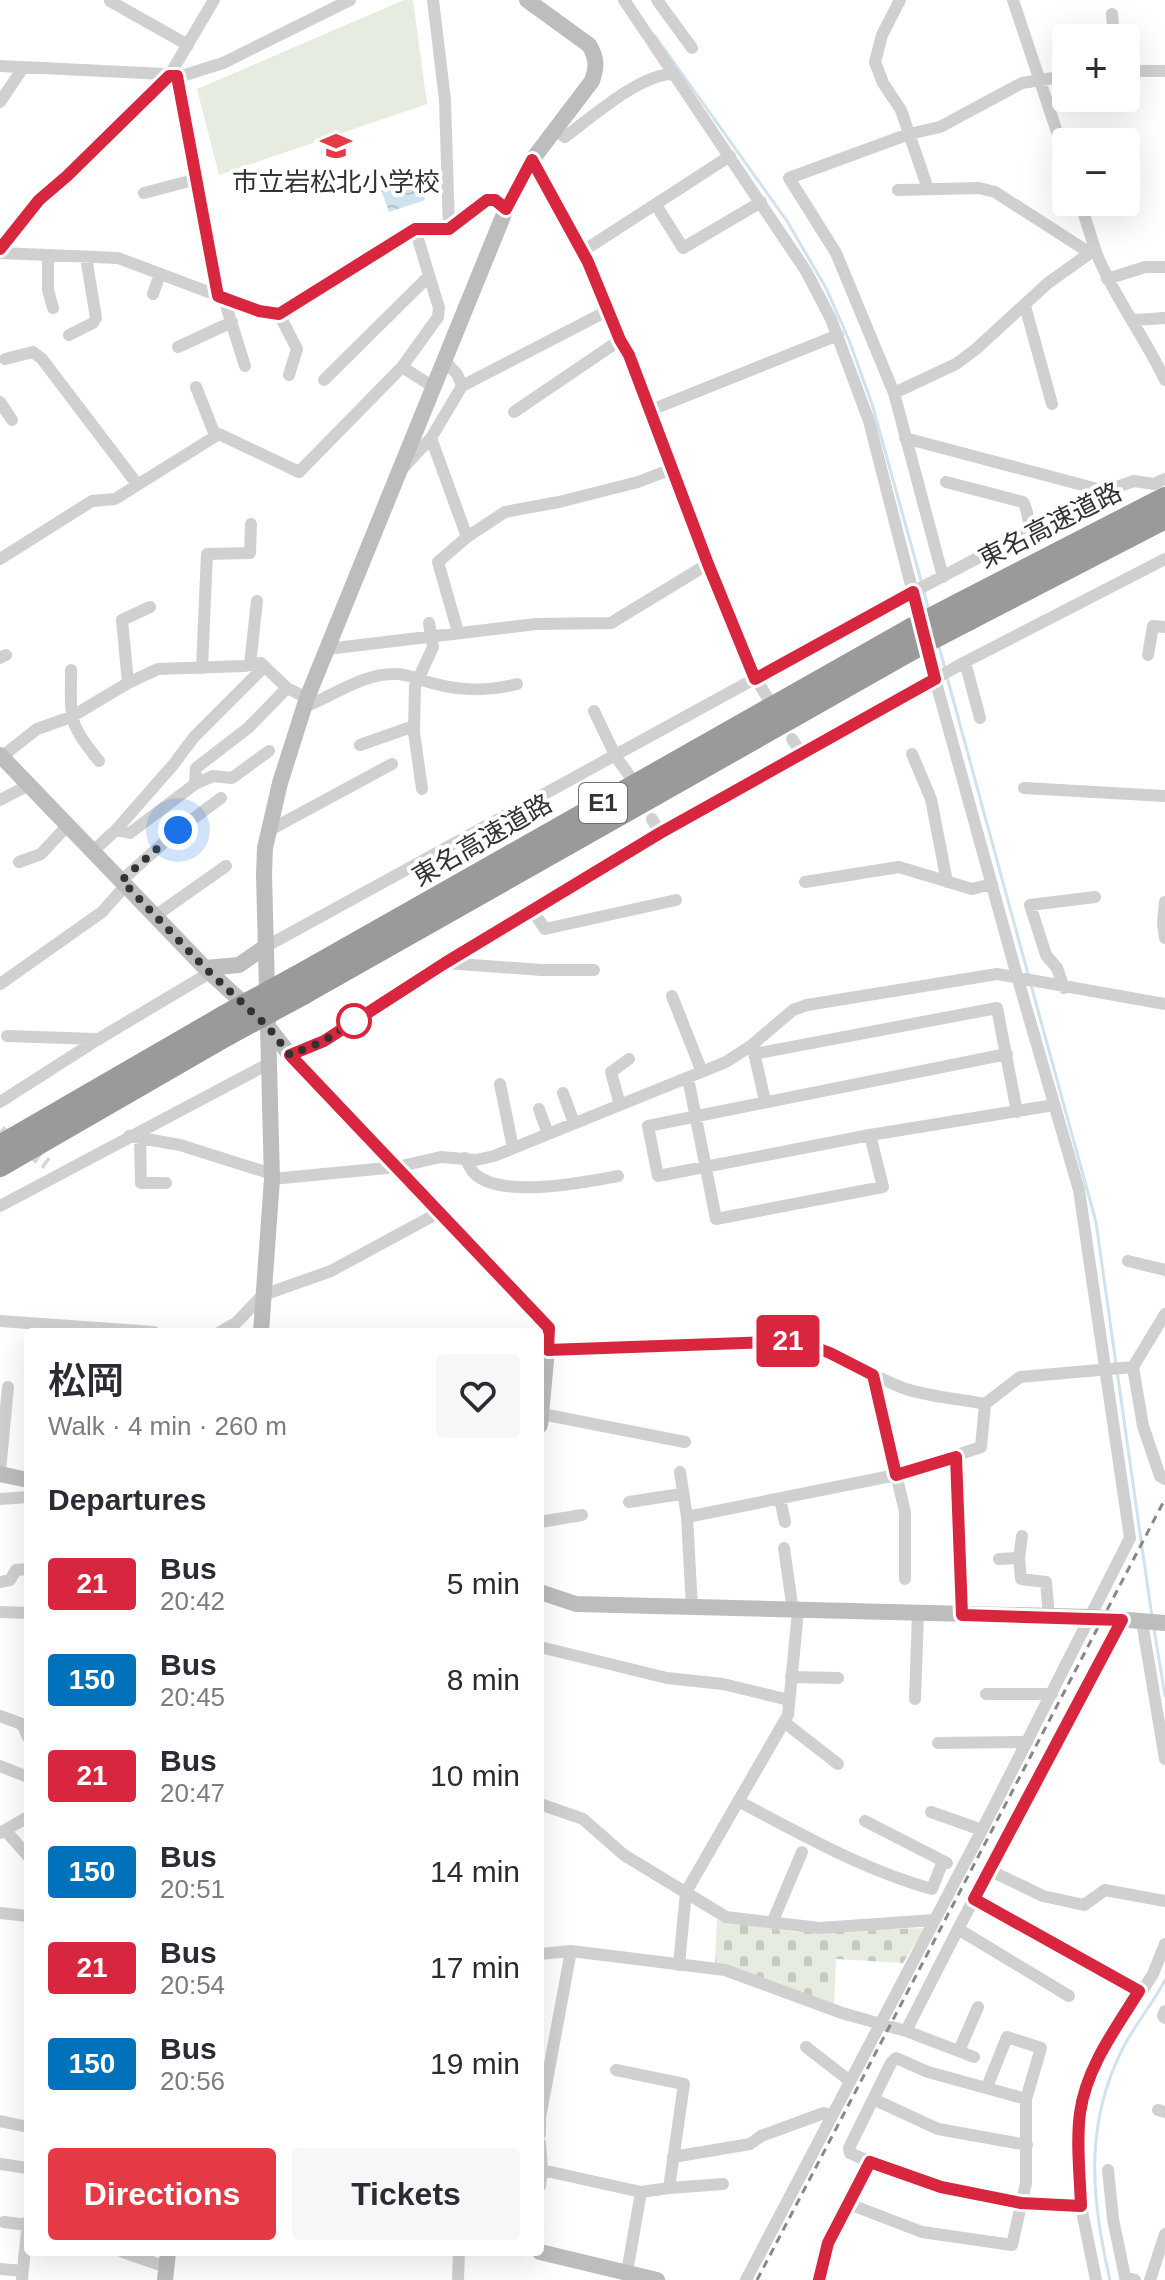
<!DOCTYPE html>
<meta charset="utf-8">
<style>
body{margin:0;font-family:Arial,"Noto Sans JP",sans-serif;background:#f7f7f7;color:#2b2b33;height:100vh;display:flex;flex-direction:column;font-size:30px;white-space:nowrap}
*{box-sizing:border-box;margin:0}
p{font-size:26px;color:#7c7c81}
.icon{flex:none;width:44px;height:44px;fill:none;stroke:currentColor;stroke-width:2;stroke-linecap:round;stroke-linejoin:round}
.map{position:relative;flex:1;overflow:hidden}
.drawer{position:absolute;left:24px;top:1328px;width:520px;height:928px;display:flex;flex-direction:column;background:#fff;border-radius:8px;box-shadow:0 8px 32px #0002}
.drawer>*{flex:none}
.badge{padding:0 16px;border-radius:6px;font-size:28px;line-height:52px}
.controls{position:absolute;left:1052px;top:24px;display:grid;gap:16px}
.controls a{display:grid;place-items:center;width:88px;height:88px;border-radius:8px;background:#fff;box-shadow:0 8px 32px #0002;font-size:40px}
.you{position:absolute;width:40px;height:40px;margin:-20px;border:6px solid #fff;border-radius:50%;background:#1a73e8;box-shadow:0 0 0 12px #1a73e833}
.map>.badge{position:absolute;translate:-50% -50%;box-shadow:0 0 0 4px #fff}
h2{padding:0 24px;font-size:30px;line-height:72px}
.round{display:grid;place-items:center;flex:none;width:84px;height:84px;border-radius:8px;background:#f7f7f7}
.summary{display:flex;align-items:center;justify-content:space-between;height:136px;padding:0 24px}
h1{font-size:38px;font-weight:600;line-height:60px}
.cta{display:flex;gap:16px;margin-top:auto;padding:16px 24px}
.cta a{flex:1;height:92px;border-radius:8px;background:#e63946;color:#fff;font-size:32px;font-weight:600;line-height:92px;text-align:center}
.cta a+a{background:#f7f7f7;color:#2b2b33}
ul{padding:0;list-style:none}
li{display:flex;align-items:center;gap:24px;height:96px;padding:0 24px}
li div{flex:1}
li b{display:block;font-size:30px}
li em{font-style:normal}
li .badge{min-width:88px;font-weight:700;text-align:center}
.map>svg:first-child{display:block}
.grass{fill:#e6ecdf}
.cemetery{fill:url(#cemetery-stones)}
.water{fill:url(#water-waves)}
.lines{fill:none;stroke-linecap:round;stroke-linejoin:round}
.stream{stroke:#cfe2ee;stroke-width:3}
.street-tunnel{stroke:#d6d6d6;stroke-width:12;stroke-dasharray:12 6;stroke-linecap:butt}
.street{stroke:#d0d0d0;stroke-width:12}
.secondary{stroke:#bdbdbd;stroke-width:16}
.highway{stroke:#9a9a9a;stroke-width:22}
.rail{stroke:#888;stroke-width:3;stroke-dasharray:8 6;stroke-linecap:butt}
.highway-bridge{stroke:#9a9a9a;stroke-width:22}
.line-casing{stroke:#fff;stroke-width:18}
.line{stroke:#d7263d;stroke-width:12}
.walk{stroke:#333;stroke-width:8;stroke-dasharray:0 14.4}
.stop-dot{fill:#fff;stroke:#d7263d;stroke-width:4}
.labels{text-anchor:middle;stroke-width:8;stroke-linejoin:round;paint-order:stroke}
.shield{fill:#fff;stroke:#707070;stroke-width:2}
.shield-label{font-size:24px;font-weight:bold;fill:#333}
.poi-label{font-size:26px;fill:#333;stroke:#fff}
.street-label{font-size:26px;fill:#333;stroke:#fff}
</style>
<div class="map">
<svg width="1165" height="2280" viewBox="0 0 1165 2280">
<defs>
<pattern id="cemetery-stones" width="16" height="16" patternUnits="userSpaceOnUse" patternTransform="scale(2)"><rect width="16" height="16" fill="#e6ecdf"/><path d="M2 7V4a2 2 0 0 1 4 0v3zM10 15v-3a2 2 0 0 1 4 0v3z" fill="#c6cbc0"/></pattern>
<pattern id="water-waves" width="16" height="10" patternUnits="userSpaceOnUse" patternTransform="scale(2)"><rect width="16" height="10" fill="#cfe2ee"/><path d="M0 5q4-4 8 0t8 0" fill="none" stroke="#b2c2cd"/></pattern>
</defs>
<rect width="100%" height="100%" fill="#fff"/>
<path class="grass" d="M404 0H413L427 104 219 175 197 89Z"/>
<path class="cemetery" d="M717 1920 796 1932 925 1928 903 1963 836 1959 834 2007 715 1963Z"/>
<path class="water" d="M418 177 425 200 389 212 381 190Z"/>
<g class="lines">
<path class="stream" d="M655 36 787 221 826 288 849 340 872 404 922 584
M924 592 929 611
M939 646 945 669
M947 677 1028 974
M1031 985 1096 1222 1116 1364
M1117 1371 1152 1617
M1154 1629 1165 1696
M1110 2280C1091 2199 1084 2124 1123 2048 1135 2024 1153 2004 1165 1980"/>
<path class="street-tunnel" d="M0 1131 47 1164"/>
<path class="street" d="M433 0 445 100 449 229
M624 0 806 271 831 319 869 421 935 679 1017 976 1079 1190 1130 1538 982 1830 746 2280
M657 0 692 48
M900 0 882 35 875 62 883 83 901 110 928 189
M1013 0 1066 159
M110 1 188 45
M1112 14 1114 38
M0 66 185 75 223 63 350 0
M1126 71H1165
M177 76 218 296
M0 102 23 68
M555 130 565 137C592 117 639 75 672 74
M532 160 588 262 620 340 629 355 746 662 769 700
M898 190 979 188 995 192 1090 253 1096 252C1114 297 1144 336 1165 380
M144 193 197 179
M1080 202 1096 252
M656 205 683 248 761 202
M0 249 39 200 67 176 169 76 214 0
M583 251 730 156
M0 253 118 258 259 311 279 314 415 229H449L487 200H495L506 209
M48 256V290L53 308
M1107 279 1145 267H1165
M153 294 160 274
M224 299 245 366
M1025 306 1052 404
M279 314 297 349 289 375
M1134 320 1165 318
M69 335 93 323 96 318 86 257
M178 347 232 322
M5 359 33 352 42 359 137 484
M402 367 432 386
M324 380 429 276
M462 386 609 310
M196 387 215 435
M894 393 836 253 789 178 909 134 940 127 1022 83 1066 76
M0 402 12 420
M651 410 838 335
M514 412 620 340
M431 438 467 537 438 562 458 632
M905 438 1105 491
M404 467 431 438 462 386 457 374 443 359
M946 482 1023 502C1029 511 1026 520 1032 529
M467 537 505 512 559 502 638 482 672 469
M0 559 92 501 115 499 219 434 299 472 402 367 438 317 439 308 415 229
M943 577 894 393 956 364 976 349 1048 283 1090 253
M327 649 536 624 611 623 708 564
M1148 655 1153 626 1165 627
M0 658 6 655
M965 662 980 718
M250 664 257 601
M202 668 207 554 250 553 251 524
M71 670C71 719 67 722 99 761
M128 683 122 620 150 607
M304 707C334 696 362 673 396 674 408 674 420 680 432 683 461 691 487 692 517 684
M594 711 616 757 632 779
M792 739 802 754
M360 745 414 726
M912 754 931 799 947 882
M0 758 37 729 71 717 128 683 158 669 244 666 261 663 287 688 307 698
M195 784 196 768 248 728 287 688
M1024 788 1165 796
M422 789 414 732 415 686 433 647 429 623
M0 800 29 785
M652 819 660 833
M116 830 173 765 194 737 264 667
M268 831 392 764
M93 851 116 830 130 833 195 784 213 776 232 778 269 751
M19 862 41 854 68 825
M122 880 178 830 221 798
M805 882 899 867 972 889 992 884
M1165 902 1163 923 1165 938
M532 910 545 929 676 900
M155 916 226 866
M265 947 913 592 1105 491 1134 481 1154 484 1165 479
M445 963 541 970H594
M0 984 102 912 126 885
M1064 988 1057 968 1046 955 1030 905 1095 897
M672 996 702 1072
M7 1036 95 1039
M753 1048 765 1101
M754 1054 997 1008 1017 1112
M1007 1054 648 1126 658 1176 870 1135 1054 1105
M290 1055 324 1041 660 833 965 662 1165 559
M688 1078 716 1219 883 1187 870 1135
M500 1084 513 1148
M563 1093 574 1123
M0 1102 97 1040 211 972
M620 1105 611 1072 629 1059
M539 1109 548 1134
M129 1136 180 1145 272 1174
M140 1138 141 1183H166
M465 1158C468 1163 471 1171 475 1174 502 1199 585 1182 618 1176
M272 1179 397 1167 441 1157 476 1160 494 1156 726 1062 752 1045 793 1010 807 1005 997 974 1165 1004
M0 1206 268 1064
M1128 1261 1165 1270
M1165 1314 1133 1367 1143 1426 1160 1476 1165 1479
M0 1321 154 1332
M220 1332 236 1323 263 1295 331 1271 438 1213
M548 1350 798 1341C835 1354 869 1375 906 1389 931 1397 960 1399 985 1404L1020 1377 1133 1367
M873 1375 905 1512V1579
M542 1414 685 1442
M956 1457 962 1615
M0 1471 8 1387
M680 1472 687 1517 692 1608
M0 1499 28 1497
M780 1499 785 1522
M629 1502 681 1494
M687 1517 896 1475 981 1447 985 1404
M540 1522 582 1515
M784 1548 793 1611
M1019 1558 1022 1536
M999 1559 1019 1558 1021 1579 1046 1582 1049 1617
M0 1582 10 1580 16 1570 28 1569
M0 1612 28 1613
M1142 1622 1165 1759
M540 1647 667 1678 723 1684 789 1700
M791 1677 838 1678
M986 1694H1052
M915 1699 918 1614
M0 1716 22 1724 28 1737
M784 1722 838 1764
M938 1743 1027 1742
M0 1766 28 1777
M738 1801C801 1834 863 1870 932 1889L943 1861
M540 1804 583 1819 624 1855 726 1917 820 1928 934 1920
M931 1812 982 1830
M865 1821 947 1863
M5 1830 28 1856
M0 1833 28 1817
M989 1870 1043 1896 1084 1905 1105 1890 1165 1901
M974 1899 1139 1991
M0 1913 28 1916
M772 1923 802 1852
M958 1929 1069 1996
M540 1954 571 1951 725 1970 842 2013 906 2031 974 2057
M679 1965 686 1892 788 1715 798 1611
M1165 2011 1163 2016 1165 2018
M906 2031 958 1929 1122 1620
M806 2047 850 2081
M959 2051 978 2007
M873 2099 938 2129 1027 2145
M1158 2110 1165 2112
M0 2121 28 2127
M540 2134V2118L571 1951
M540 2143 542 2170 540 2186
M673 2157 750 2144 761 2136 824 2113 831 2116
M870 2162 850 2153 849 2148 891 2063 896 2058 928 2072 1026 2099
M0 2164 28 2168
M542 2170 641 2192 669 2188 684 2084 616 2070
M1108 2170 1113 2219 1125 2277 1135 2280
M669 2188 723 2184
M849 2204 922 2232 1012 2245 1026 2183V2099L1041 2048 1007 2037 987 2087
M4 2222 27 2225
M123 2252 166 2267
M0 2269 23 2271
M627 2272 641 2192
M22 2279 28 2221
M458 2280 459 2252
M819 2280 828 2243 870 2162 941 2187 1021 2203 1081 2206
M1096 2280 1081 2206 1080 2113 1097 2060 1153 1974 1165 1944
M1150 2280 1165 2234"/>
<path class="secondary" d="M0 755 205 968 251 1010
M205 968 239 965 265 947
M268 1027 290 1055 549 1328 540 1425
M261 1332 272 1179 264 875 265 848 280 783 307 698 506 209 532 160 592 81C597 67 597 58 589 45L527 0
M0 1474 28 1480
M540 1592 576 1604 1092 1617 1165 1623
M540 2252 657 2280
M165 2280 168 2252"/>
<path class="highway" d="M959 604 1165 498
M968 620 1165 518
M296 977 911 629
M303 994 916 647
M0 1146 223 1017
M0 1166 227 1035"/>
<path class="rail" d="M757 2280 1165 1499"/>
<path class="highway-bridge" d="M911 629 959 604
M916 647 968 620
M223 1017 296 977
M227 1035 303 994"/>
</g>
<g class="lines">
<defs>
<path id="line" d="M0 249 39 200 67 176 169 76H177L218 296 259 311 279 314 415 229H449L487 200H495L506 209 532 160 588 262 620 340 629 355 708 564 755 679 913 592 935 679 660 833 445 963 324 1041 290 1055 549 1328 548 1350 798 1341 830 1353 873 1375 896 1475 956 1457 962 1615 1122 1620 974 1899 1139 1991C1116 2028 1086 2068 1080 2113 1076 2143 1080 2176 1081 2206L1021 2203 941 2187 870 2162 828 2243 819 2280"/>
</defs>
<use href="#line" class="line-casing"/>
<use href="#line" class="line"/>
<path class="walk" d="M178 830 122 880 126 885 205 968 268 1027 290 1055 324 1041 354 1021"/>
</g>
<defs>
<symbol id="school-bare" viewBox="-9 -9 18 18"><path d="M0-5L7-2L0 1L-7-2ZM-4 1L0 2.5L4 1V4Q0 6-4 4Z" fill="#e63946" stroke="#fff" stroke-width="2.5" paint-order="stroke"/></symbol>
</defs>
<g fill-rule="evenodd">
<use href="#school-bare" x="314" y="124" width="44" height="44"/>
</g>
<circle class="stop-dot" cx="354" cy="1021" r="16"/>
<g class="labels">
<rect class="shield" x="579" y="783" width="48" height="40" rx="6"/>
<g class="shield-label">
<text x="603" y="811">E1</text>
</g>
<g class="poi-label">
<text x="336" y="191">市立岩松北小学校</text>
</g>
<g class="street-label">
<text transform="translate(1050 525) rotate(-27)" y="9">東名高速道路</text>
<text transform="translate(482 840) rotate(-30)" y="9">東名高速道路</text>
</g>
</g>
</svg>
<div class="controls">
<a>+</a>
<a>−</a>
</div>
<div class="you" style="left:178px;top:830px"></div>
<b class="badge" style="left:788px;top:1341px;background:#d7263d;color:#fff">21</b>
<section class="drawer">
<div class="summary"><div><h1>松岡</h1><p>Walk · 4 min · 260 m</p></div><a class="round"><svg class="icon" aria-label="heart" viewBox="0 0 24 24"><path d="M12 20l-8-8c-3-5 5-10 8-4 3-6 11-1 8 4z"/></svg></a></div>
<h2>Departures</h2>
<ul>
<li><span class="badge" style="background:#d7263d;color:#fff">21</span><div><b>Bus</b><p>20:42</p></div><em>5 min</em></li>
<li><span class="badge" style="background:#0072bc;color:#fff">150</span><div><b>Bus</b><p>20:45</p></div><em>8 min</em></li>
<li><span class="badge" style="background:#d7263d;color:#fff">21</span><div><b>Bus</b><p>20:47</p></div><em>10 min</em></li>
<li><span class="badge" style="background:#0072bc;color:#fff">150</span><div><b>Bus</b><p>20:51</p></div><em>14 min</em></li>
<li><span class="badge" style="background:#d7263d;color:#fff">21</span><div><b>Bus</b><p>20:54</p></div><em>17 min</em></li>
<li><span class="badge" style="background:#0072bc;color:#fff">150</span><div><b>Bus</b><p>20:56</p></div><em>19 min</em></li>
</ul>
<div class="cta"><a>Directions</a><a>Tickets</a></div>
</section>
</div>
